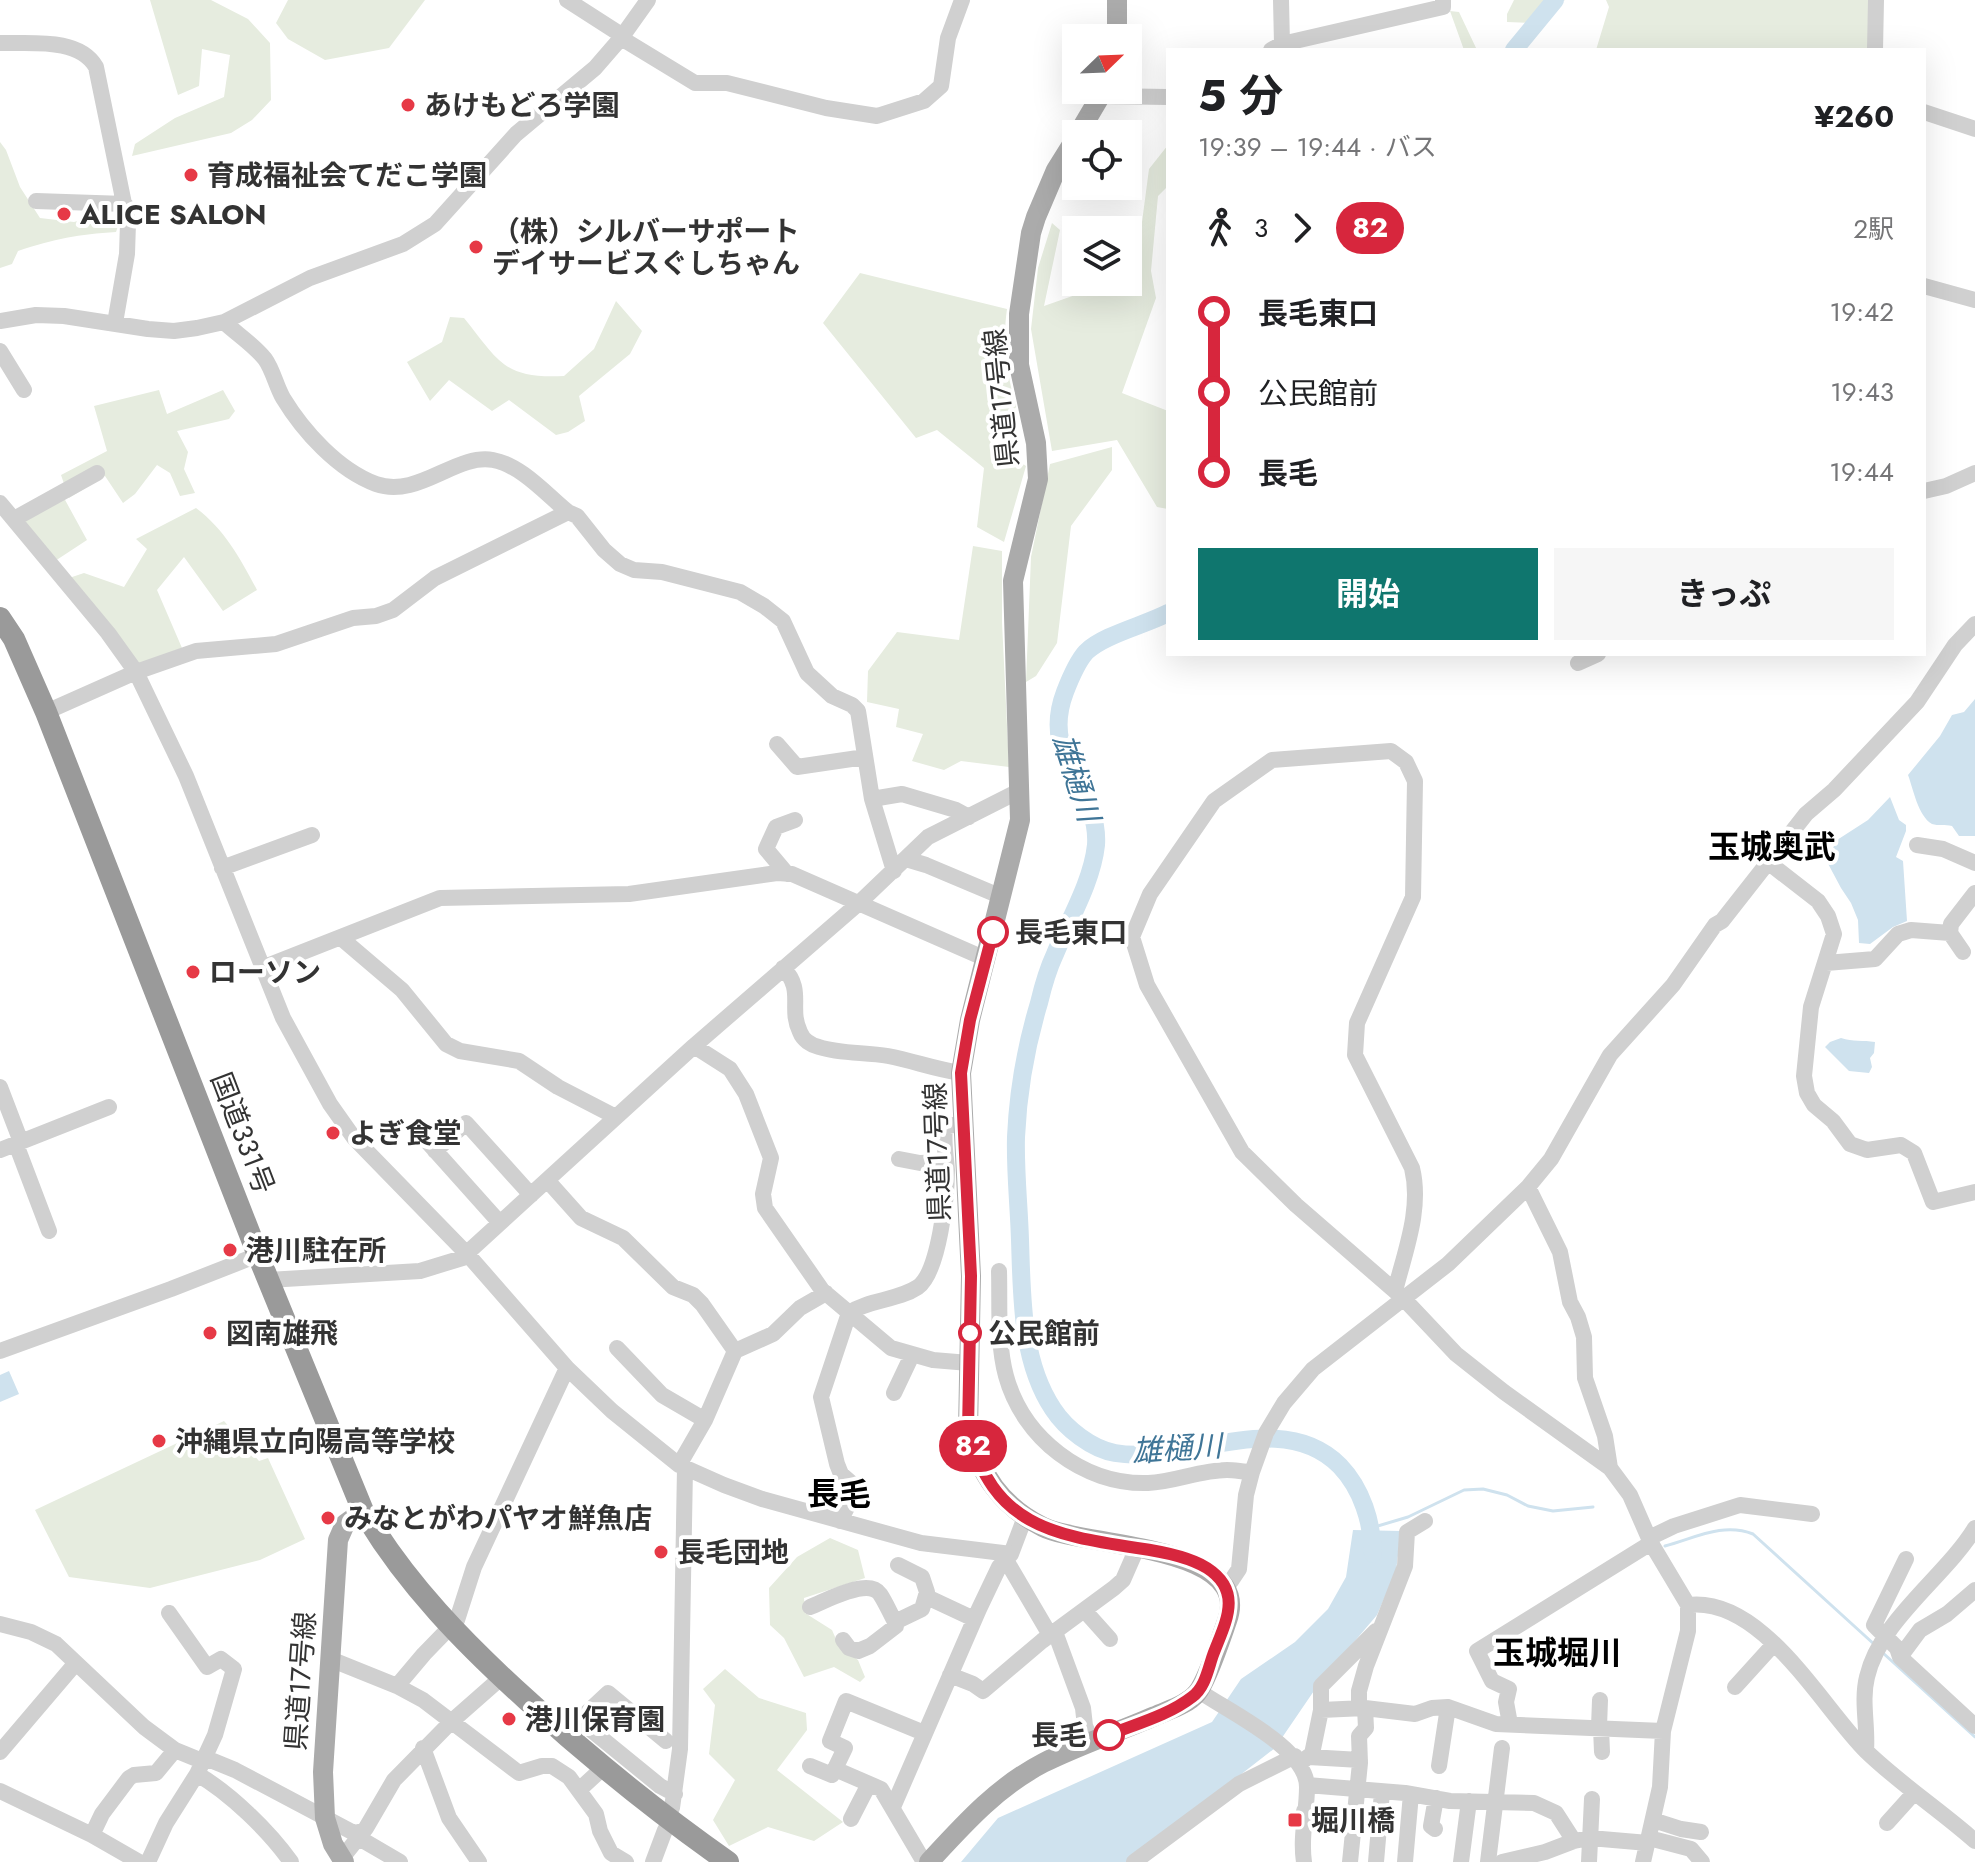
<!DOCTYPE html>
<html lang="ja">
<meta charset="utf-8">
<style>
body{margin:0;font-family:Jost,"Noto Sans JP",sans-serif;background:#f6f6f6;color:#202124;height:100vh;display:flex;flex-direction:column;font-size:30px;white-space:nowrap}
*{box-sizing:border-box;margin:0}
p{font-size:26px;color:#757577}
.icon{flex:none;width:44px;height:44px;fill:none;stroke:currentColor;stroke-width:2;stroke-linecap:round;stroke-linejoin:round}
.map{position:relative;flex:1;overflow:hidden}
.drawer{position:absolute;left:1166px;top:48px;width:760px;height:608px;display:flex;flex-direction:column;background:#fff;border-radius:0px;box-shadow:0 8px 32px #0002}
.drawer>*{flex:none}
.badge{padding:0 16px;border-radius:26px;font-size:28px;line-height:52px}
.needle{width:52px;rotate:67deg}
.tools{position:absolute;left:1062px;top:24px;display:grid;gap:16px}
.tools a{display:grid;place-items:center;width:80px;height:80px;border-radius:0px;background:#fff;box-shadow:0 8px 32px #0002;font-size:40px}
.map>.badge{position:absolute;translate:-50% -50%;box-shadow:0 0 0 4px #fff}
.legs{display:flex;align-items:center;gap:12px;height:88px;padding:0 32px;font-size:26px}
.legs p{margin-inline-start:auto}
.headline{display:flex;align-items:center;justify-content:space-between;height:136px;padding:0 32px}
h1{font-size:44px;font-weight:700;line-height:60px}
.button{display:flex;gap:16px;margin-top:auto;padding:16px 32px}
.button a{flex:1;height:92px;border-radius:0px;background:#0f766e;color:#fff;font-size:32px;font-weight:700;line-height:92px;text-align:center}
.button a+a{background:#f6f6f6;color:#202124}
ul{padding:0 32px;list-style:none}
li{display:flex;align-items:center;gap:28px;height:80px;font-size:30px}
li i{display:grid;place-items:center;width:12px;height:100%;margin:0 10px;background:currentColor}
li i::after{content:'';width:20px;height:20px;margin:-10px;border:6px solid;border-radius:50%;background:#fff}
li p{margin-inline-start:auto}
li:first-child i{background:linear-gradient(#0000 50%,currentColor 0)}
li:last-child i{background:linear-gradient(currentColor 50%,#0000 0)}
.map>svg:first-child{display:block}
.green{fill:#e6ecdf}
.water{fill:#cfe2ee}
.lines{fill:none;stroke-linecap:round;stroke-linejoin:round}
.stream{stroke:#cfe2ee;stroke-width:3}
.river{stroke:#cfe2ee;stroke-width:18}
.minor{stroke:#d0d0d0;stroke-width:16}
.major{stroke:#ababab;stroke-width:20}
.highway{stroke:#9a9a9a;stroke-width:22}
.line-1-casing{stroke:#fff;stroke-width:18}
.line-1{stroke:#d7263d;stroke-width:12}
.poi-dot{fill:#e63946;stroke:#fff;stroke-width:3}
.stop-1-dot{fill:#fff;stroke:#d7263d;stroke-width:4}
.labels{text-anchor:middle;stroke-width:8;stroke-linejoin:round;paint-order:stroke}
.poi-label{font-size:28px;font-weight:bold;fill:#333;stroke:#fff;text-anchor:start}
.street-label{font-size:28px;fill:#333;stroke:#fff}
.stop-label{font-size:28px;font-weight:bold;fill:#333;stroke:#fff;text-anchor:start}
.water-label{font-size:30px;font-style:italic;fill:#3f7597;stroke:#fff}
.quarter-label{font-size:32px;font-weight:bold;fill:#000;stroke:#fff}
</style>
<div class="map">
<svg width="1975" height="1862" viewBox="0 0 1975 1862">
<rect width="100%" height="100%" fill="#fff"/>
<path class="green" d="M150 0H211L248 19 270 43 271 100 252 120 231 133 132 156 135 144 175 118 224 97 230 55 202 49 199 86 178 95Z
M288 0H425L389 48 325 60 288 39 276 23Z
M1514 0H1565L1529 23 1507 22V14Z
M1606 0H1875L1872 50H1596L1609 7Z
M1450 11 1459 12 1477 50H1464Z
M0 142 6 150 20 187 40 218 74 222 108 212 118 226 116 232C79 234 54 239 18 251L12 264 0 268Z
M1168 145V186L1158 196 1151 271 1156 298 1122 393 1168 411V509L1157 507 1117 440 1052 451 1031 329 1038 268 1052 223 1060 230 1044 306 1081 293 1083 282H1128V260H1137L1149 169Z
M860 273 1007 309C1002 343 1007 374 1016 407L993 443 1026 466 1004 542 977 527 984 468 937 430 916 438 823 323Z
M616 301 642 331 630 354 579 396 585 421 568 432 556 435 509 400 492 411 449 380 430 401 407 362 442 342 450 317 464 318C499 361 503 379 564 376L594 349Z
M159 390 167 414 223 390 235 411 229 419 177 431 188 452 184 469 195 493 180 496 170 473 157 465 135 494 123 503 105 476 69 498 61 475 107 451 94 406Z
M1112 447V470L1071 526 1057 643 1036 676 1026 682 1031 557 1050 464Z
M64 498 87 540 55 561 24 521Z
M196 508C225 530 240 558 257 590L223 611 184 557 157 590 182 648 138 665 69 578 84 573 124 587 147 549 136 539Z
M973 546 1002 551V622L1009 767 961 761 944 770 912 761 923 734 896 727 899 709 867 702 868 671 897 632 959 640Z
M224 1421 259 1461 268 1458 305 1539 260 1560 150 1588 69 1577 35 1510Z
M830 1538 858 1550 865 1578 804 1598 805 1613 832 1630 839 1646 858 1660 865 1677 860 1682 834 1667 804 1677 784 1638 770 1625 769 1588 797 1557Z
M725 1669 759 1698 806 1713 807 1730 777 1770 843 1822 814 1841 768 1827 729 1846 713 1820 735 1780 709 1754 715 1705 703 1689Z"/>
<path class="water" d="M1975 699V836H1959L1952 826C1945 824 1938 826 1932 824 1918 816 1913 788 1908 775L1940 736 1952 715 1964 712Z
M1890 797 1899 820 1906 825V831L1896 857 1903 861 1907 921 1893 927 1870 944 1859 943 1858 920 1851 903 1841 888 1825 858 1829 856 1837 840 1868 820Z
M1841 1038C1853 1042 1863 1040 1875 1042L1874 1053 1870 1058 1872 1067 1869 1073 1849 1071 1825 1047 1830 1042Z
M9 1371 19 1394 0 1402V1375Z
M1353 1530 1401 1531 1396 1571 1377 1615 1320 1682 1275 1748 1128 1862H961L998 1818 1212 1722 1241 1679 1295 1642 1328 1609 1346 1577Z"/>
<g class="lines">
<path class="stream" d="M1371 1528 1408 1517 1464 1490 1483 1489 1507 1495 1528 1506 1553 1511 1593 1507
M1665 1546C1695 1538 1723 1522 1753 1534L1875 1645
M1883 1653 1975 1737"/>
<path class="river" d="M1514 50 1555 0
M1168 613C1145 625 1103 635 1086 652 1077 662 1070 679 1065 692 1039 760 1100 787 1096 845 1092 882 1069 920 1055 954 1048 969 1043 986 1039 1003 1026 1046 1018 1092 1016 1137 1015 1171 1019 1206 1020 1240 1022 1297 1021 1361 1053 1409 1066 1429 1092 1449 1115 1453 1185 1465 1281 1406 1340 1466 1362 1489 1372 1522 1373 1554"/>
<path class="minor" d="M567 0 623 36
M1281 0 1282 44
M621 38 695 83H727L826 108 877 116 924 101 941 86 948 38 962 0
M0 43C30 44 79 37 96 67L128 223 127 254 115 323
M1271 50 1282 44 1443 7V0
M1875 50 1876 0
M1102 96 1168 97
M1924 112 1975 129
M36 201 125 204
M1924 286 1975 300
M0 321 36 315 64 316 148 329 174 331 197 328 224 322 310 278 403 244 435 224 516 134 595 68 621 38 648 0
M224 322C237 334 254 345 265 359 273 370 276 386 283 398 303 431 338 470 376 484 418 499 456 453 493 460 521 465 546 494 568 512L577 516 604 550 620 564 634 570 662 572 740 592 764 606 783 621 807 673 832 696 852 705 858 711 872 799 894 871
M0 351 24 390
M1924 491 1946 486 1975 473
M0 503 108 633 136 672 186 776 283 1018 330 1104 354 1138 469 1256 567 1368 612 1411 679 1465 724 1485 762 1499 921 1543 1011 1554
M14 519 97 473
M1578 663 1598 654
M46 712 136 672 196 651 276 644 353 618 376 616 393 610 435 578 568 512
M777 744 797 767 865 757
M872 799 902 794 956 810 969 817
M1917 845 1943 849 1975 863
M906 859 926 865 1002 897
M1769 863 1818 901 1828 916 1834 934 1811 1007 1804 1076 1807 1093 1814 1105 1833 1121 1850 1144 1867 1150 1901 1145 1914 1153 1933 1202 1975 1192
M222 868 312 835
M787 874 766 849 776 827 795 820
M1950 933 1951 924 1975 893
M341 938 402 990 446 1044 460 1051 519 1061 558 1087 616 1117
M1826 963 1875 959 1898 934 1911 930 1950 933 1963 952
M262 968 440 898 629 894 777 873 792 874 986 959
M783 968C805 990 788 1008 800 1032 803 1040 811 1045 819 1047 840 1054 866 1052 888 1056 914 1061 934 1069 961 1073
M694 1046 730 1069 746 1094 771 1158 763 1194 765 1208 822 1290 891 1348 933 1360 969 1363
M0 1087 21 1142
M415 1128 500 1223
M16 1144 49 1231
M0 1150 109 1107
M435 1151 466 1123 531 1195
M899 1159 920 1163 946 1162
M547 1180 581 1218 623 1238 673 1287 693 1295 702 1304 735 1351
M1528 1187 1560 1252 1570 1302 1578 1317 1584 1337 1585 1378 1605 1436 1610 1468
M466 1254 694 1046 859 903 928 837 1021 790
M999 1271C1000 1305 997 1343 1006 1376 1023 1438 1083 1485 1148 1483 1175 1482 1200 1470 1227 1470 1235 1470 1244 1472 1252 1472
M268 1280 420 1271 469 1256
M1395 1291C1405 1251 1422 1209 1412 1168L1355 1055 1357 1023 1413 897 1415 781 1406 762 1391 751 1272 760 1214 801 1150 894 1132 937 1147 985 1242 1152 1296 1205 1395 1291 1404 1299 1456 1354 1504 1392 1610 1468 1630 1495 1651 1543 1688 1605V1631L1663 1731 1660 1787 1643 1862
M617 1348 662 1395 705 1420
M0 1351 171 1289 258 1255
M894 1393 912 1355
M679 1465 705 1420 735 1351 773 1334 800 1308 826 1293
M840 1521 857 1488 841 1474 837 1464 821 1397 849 1313C870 1299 897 1301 918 1287 939 1272 947 1195 947 1170 946 1156 943 1141 945 1127L962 1123
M1649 1538 1674 1526 1740 1505 1812 1514
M1906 1559 1874 1625 1897 1648 1900 1657 1975 1726
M1006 1560 1050 1635
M1223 1585 1231 1581 1239 1569 1246 1495 1252 1472 1266 1433 1284 1403 1313 1369 1448 1264 1528 1187 1551 1159 1610 1055 1673 985 1715 925 1722 921 1806 814 1834 790 1917 702 1955 645 1975 624
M927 1597 974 1619
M1688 1605C1762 1596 1821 1706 1866 1751 1900 1784 1940 1810 1975 1841
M810 1607C826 1601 868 1577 880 1594 886 1603 890 1613 895 1622
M1084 1610 1110 1639
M0 1624 31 1632 56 1644 144 1727 175 1750 202 1761H213L235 1770 354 1833 363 1831
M1055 1632 1083 1708 1085 1726 1092 1742
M843 1640 849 1648 858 1651 870 1646 896 1626 895 1622 922 1609 927 1592 922 1577 898 1565
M1900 1657 1920 1630 1947 1614 1975 1590
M330 1659 397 1686 423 1700 519 1773 542 1766H552L569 1777 596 1814 600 1831 611 1853 626 1862
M950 1675 973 1684 983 1691 1042 1641 1114 1588 1123 1580 1137 1548
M397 1686 424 1654 457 1620 474 1567 567 1368
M1735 1687 1774 1644
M1199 1691C1229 1712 1307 1748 1307 1787 1307 1813 1300 1836 1304 1862
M1359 1708V1691L1366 1666 1405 1566 1407 1532 1425 1521
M1321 1710V1686L1376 1631
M579 1720 660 1786 675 1794
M1510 1724 1506 1702 1509 1689 1492 1681 1477 1651 1651 1543
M1599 1727 1600 1700
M1601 1728 1602 1752
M564 1734 608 1693 666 1741
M423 1748 449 1818 479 1862
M1866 1751C1868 1726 1861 1701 1867 1677 1880 1620 1945 1577 1975 1528
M0 1752 75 1664
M1309 1757 1360 1760
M1300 1763 1312 1754 1321 1710 1365 1708 1415 1714 1432 1708 1448 1707 1496 1724 1663 1731
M810 1766 832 1775 845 1748 830 1741 846 1701 924 1733
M1439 1766 1448 1707
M835 1769 881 1789 924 1862
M197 1774C230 1793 269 1831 291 1862
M1307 1785 1405 1793 1450 1801 1534 1803 1556 1813 1574 1841
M580 1789 603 1768
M0 1791 92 1835 139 1862
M893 1807 979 1609 999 1567 1011 1554 1025 1517
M672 1808 680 1749 685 1468
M1304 1811 1336 1814
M851 1819 869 1784
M1653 1820 1681 1829 1701 1832
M1887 1823 1914 1793
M1435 1829 1431 1826 1436 1798
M92 1835 102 1814 129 1778 134 1775 156 1773 175 1750
M359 1838 400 1862
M1649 1838 1691 1849 1702 1862
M342 1858 366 1828 394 1780 452 1721 502 1677
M148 1862 166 1823 197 1774 215 1735 234 1669 221 1659 207 1667 169 1613
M653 1862 665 1830
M1134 1862 1239 1784 1295 1756
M1350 1862 1360 1763 1359 1736 1366 1728 1365 1708
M1376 1862 1382 1792
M1405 1862 1411 1794
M1461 1862 1469 1801
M1488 1862 1502 1748
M1502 1862 1545 1852 1574 1841 1590 1838 1648 1843
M1589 1862 1592 1799"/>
<path class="major" d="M1117 38V0
M1078 134 1104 90
M344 1862 333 1844 325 1818 323 1772 338 1540 345 1524 363 1511
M929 1862C964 1824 997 1787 1043 1763 1079 1745 1118 1732 1155 1716 1168 1710 1187 1705 1197 1693 1207 1681 1221 1638 1227 1621 1255 1544 1082 1547 1043 1527 1001 1506 980 1474 968 1430L971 1276 961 1073 970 1020 1020 820 1013 581 1038 479 1036 443 1019 365V314L1031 233 1036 217 1056 170 1076 138"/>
<path class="highway" d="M0 618 14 639 46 712 258 1255 363 1511C406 1584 465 1644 527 1700 591 1759 657 1812 728 1862"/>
</g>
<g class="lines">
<defs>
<path id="line-1" d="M993 932 970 1020 961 1073 971 1276 968 1430C993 1525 1051 1535 1137 1548 1159 1551 1188 1556 1207 1568 1244 1592 1225 1623 1213 1655 1208 1669 1205 1688 1192 1697 1169 1715 1136 1724 1109 1735"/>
</defs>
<use href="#line-1" class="line-1-casing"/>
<use href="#line-1" class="line-1"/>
</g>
<g class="poi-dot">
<circle cx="408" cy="105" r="8"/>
<circle cx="191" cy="175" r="8"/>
<circle cx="64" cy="214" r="8"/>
<circle cx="476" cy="247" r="8"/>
<circle cx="193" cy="972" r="8"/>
<circle cx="333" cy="1133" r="8"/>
<circle cx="230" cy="1250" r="8"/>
<circle cx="210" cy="1333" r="8"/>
<circle cx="159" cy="1441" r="8"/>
<circle cx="328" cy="1518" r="8"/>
<circle cx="661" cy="1552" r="8"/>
<circle cx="509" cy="1719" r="8"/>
<rect x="1287" y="1812" width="16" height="16" rx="4"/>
</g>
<g class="stop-1-dot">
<circle cx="993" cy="932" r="14"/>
<circle cx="970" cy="1333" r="10"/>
<circle cx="1109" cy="1735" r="14"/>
</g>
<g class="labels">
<g class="poi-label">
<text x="424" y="115">あけもどろ学園</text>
<text x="207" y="185">育成福祉会てだこ学園</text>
<text x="80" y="224">ALICE SALON</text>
<text x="492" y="241">（株）シルバーサポート<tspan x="492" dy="32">デイサービスぐしちゃん</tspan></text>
<text x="209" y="982">ローソン</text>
<text x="349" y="1143">よぎ食堂</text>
<text x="246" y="1260">港川駐在所</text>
<text x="226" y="1343">図南雄飛</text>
<text x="175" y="1451">沖縄県立向陽高等学校</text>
<text x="344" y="1528">みなとがわパヤオ鮮魚店</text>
<text x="677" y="1562">長毛団地</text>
<text x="525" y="1729">港川保育園</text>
<text x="1311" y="1830">堀川橋</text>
</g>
<g class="street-label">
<text transform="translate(1001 398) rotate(-96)" y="10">県道17号線</text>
<text transform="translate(243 1133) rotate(69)" y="10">国道331号</text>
<text transform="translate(937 1152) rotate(-92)" y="10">県道17号線</text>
<text transform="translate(300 1681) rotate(-86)" y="10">県道17号線</text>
</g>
<g class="stop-label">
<text x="1015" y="942">長毛東口</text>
<text x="988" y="1343">公民館前</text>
<text x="1087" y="1745" text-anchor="end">長毛</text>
</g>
<g class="water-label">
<text transform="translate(1076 778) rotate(72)" y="10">雄樋川</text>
<text transform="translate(1177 1449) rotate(-4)" y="10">雄樋川</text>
</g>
<g class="quarter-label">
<text x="1772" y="858">玉城奥武</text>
<text x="839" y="1505">長毛</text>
<text x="1557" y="1664">玉城堀川</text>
</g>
</g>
</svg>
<div class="tools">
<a><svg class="needle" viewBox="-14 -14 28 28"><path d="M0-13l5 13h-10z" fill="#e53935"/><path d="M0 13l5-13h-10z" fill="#757577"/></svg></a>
<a><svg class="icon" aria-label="locate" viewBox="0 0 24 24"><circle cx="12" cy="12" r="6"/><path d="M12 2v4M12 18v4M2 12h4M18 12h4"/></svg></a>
<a><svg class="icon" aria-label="layers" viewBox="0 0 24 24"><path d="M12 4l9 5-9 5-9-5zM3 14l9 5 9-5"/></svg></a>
</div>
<b class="badge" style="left:973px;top:1446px;background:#d7263d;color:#fff">82</b>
<section class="drawer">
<div class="headline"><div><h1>5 分</h1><p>19:39 – 19:44 · バス</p></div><b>¥260</b></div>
<div class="legs"><svg class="icon" aria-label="walk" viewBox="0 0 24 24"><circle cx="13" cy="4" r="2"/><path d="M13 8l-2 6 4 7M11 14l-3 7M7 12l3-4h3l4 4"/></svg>3<svg class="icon" aria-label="forward" viewBox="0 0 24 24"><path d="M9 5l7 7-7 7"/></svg><b class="badge" style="background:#d7263d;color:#fff">82</b><p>2駅</p></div>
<ul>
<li><i style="color:#d7263d"></i><b>長毛東口</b><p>19:42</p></li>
<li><i style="color:#d7263d"></i><span>公民館前</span><p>19:43</p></li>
<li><i style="color:#d7263d"></i><b>長毛</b><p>19:44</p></li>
</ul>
<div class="button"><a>開始</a><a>きっぷ</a></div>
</section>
</div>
